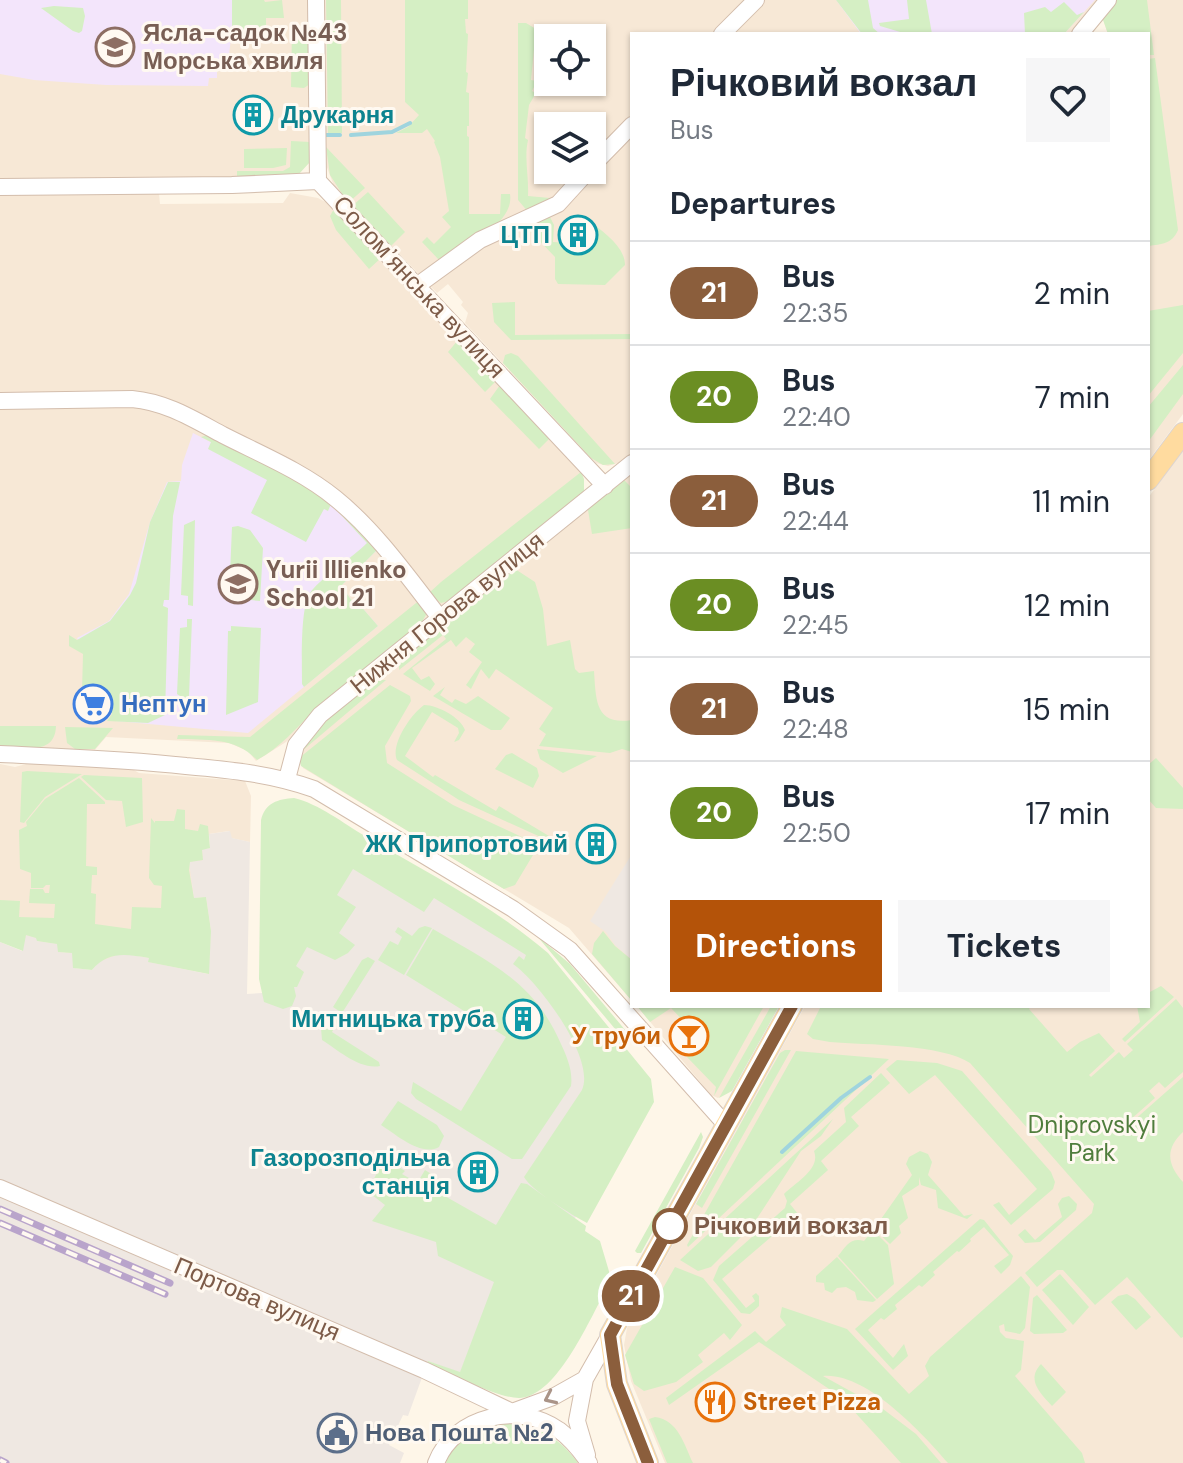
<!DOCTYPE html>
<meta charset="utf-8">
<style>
body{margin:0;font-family:"DM Sans",sans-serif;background:#f6f6f7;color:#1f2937;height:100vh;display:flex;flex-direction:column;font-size:30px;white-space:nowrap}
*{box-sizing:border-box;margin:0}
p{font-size:26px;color:#747a83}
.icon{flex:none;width:44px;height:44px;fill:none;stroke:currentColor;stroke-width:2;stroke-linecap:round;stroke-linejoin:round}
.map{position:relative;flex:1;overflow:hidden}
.details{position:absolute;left:630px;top:32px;width:520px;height:976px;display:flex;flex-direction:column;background:#fff;border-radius:0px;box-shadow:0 2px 6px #0004}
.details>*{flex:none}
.badge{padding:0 16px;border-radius:26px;font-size:28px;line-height:52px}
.tools{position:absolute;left:534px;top:24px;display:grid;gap:16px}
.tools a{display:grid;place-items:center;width:72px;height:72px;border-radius:0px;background:#fff;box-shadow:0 2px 6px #0004;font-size:40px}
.map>.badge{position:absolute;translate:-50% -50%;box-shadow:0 0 0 4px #fff}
h2{padding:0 40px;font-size:30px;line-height:72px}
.round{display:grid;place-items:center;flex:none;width:84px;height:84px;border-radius:0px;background:#f6f6f7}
.summary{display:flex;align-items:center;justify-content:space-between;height:136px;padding:0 40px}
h1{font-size:38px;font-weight:700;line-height:60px}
.button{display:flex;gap:16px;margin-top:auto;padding:16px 40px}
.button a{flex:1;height:92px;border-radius:0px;background:#b45309;color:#fff;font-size:32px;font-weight:700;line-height:92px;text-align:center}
.button a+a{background:#f6f6f7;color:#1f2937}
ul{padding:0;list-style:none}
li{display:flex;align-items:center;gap:24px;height:104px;padding:0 40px;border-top:2px solid #e0e1e3}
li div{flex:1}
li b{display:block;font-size:30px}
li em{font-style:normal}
li .badge{min-width:88px;font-weight:700;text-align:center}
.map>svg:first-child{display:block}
.residential{fill:#f7e8d6;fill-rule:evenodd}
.industrial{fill:#efe8e2}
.education{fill:#f3e5fb}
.green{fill:#d5efc4}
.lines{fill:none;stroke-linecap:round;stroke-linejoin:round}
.stream{stroke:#9fd4de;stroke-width:4}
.minor-casing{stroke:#d3bdac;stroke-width:18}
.major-casing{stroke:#ddd4cf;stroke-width:22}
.minor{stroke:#fff;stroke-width:16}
.major{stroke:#ffdb9f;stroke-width:20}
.rail-casing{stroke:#b9a4cb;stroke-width:7}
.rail{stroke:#fff9f1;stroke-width:4;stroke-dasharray:12;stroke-linecap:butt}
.oneway{stroke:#aa9488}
.line-casing{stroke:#fff;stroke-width:18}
.line{stroke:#8b5e3c;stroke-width:12}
.stop-dot{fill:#fff;stroke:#8b5e3c;stroke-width:4}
.labels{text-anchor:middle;stroke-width:6;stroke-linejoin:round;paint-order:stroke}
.education-label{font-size:24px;font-weight:bold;fill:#785e54;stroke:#fff9f1;text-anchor:start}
.culture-label{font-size:24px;font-weight:bold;fill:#0d838f;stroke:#fff9f1;text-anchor:end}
.street-label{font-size:24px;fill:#7d5b48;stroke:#fff9f1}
.shop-label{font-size:24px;font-weight:bold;fill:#366cbe;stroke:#fff9f1;text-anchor:start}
.food-label{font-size:24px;font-weight:bold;fill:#c56008;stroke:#fff9f1;text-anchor:end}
.park-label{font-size:24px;fill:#4f7d3c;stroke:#fff9f1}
.stop-label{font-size:24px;font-weight:bold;fill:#7d5b48;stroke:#fff9f1;text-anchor:start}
.service-label{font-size:24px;font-weight:bold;fill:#4e5e75;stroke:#fff9f1;text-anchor:start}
</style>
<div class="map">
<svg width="1183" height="1463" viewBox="0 0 1183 1463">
<rect width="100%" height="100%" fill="#fef6e8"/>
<path class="residential" d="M0 0H309V163L294 177 0 180Z
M325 0H1101L1070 34H632V454L618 463 608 466 596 463 465 323 468 313 461 305 463 302 448 284 437 293 334 186 325 162ZM548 38H592V82H548ZM548 126H592V170H548Z
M1115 0H1183V414L1148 461V34H1108L1102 16Z
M290 193 318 198 329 204 583 475 584 493 286 742 256 761 248 751 229 743 106 737 94 751 0 746V195L159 194 160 204 283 203Z
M1183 450V1463H665L631 1381 624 1345 627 1328 805 1006H1148V498Z
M632 472V1001L569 928 303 768 300 758 313 731Z
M30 763 132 769 139 773 245 781 251 796 250 842 231 838 229 831 209 834 203 860 191 872 194 898 206 897 211 931 209 974 148 962 149 958 121 953 96 965 73 968 72 953 58 952 57 944 37 941 0 942V764L15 767Z
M637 1006H779L732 1090 718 1098 711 1095Z"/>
<path class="industrial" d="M312 814 547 954 650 1081 569 1229 495 1282 460 1373 428 1361 408 1416 403 1415 389 1445 404 1453 400 1463H0V942L22 951 25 935 37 938V941L58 944V952L73 953 74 968 92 970 99 962 121 953 149 958V962L208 974 211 931 206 897 194 898 189 862 203 860 202 849 210 848 209 834 230 831 232 838 250 842 247 994 262 993Z
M632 854V960L615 945 606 932 590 921Z"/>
<path class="education" d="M0 0H232L233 23 228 62 217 63V78H209L208 86 106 85 34 80 0 74Z
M836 0H1095L1064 34H861Z
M193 433 331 504 377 550 341 586 356 606 359 604 378 626 248 733 116 721 77 638 109 621 129 594 150 522 167 482 181 481 182 465Z"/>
<path class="green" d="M232 0H264L265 2 282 0 284 18H266V29L270 30V33L232 31Z
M326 0H341L342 133H328Z
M405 0H468V19H465L466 33 468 34 466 72 468 73 466 92 469 93V126H467V136L469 137V214H500L501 194H510C515 225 462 247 440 261L422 242 427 237 434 244 451 227 442 217 449 211 440 157 434 142 435 141 427 129 422 133H396L408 127 419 115 405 102Z
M836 0H868L873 28 880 34H862Z
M907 0H926L932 34H907L880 26 879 23 909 19Z
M1116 0H1147L1154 55H1148V34H1108L1102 17Z
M1064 2 1077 15 1084 12 1064 34H1025L1024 13 1045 7 1051 12Z
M54 6 83 8 85 16 82 31 79 33 73 31 41 8Z
M518 23H526L536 29 531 80 537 81 532 91 536 93 529 105 525 138 528 140C524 158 529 177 528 196L550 198 551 201 529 213 518 200Z
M292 29H309L310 84 304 88 291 87Z
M1155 58 1178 230C1172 244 1162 244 1148 246V59Z
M291 141 310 142 309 163 299 174 237 178V171H283L290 167Z
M326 147 365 188 348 203 330 175Z
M287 148 286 165 273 168H244V149Z
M368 192 405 232 389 248 351 207Z
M334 209 381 258 369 269 336 230 330 216Z
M549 215 554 225 553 242 568 243 569 254 588 253V220C602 231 625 246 625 265L605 285 558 284 555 279V257L528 229V226Z
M515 302V335L632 334V339L511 340 494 322 492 303Z
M1183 305V353L1148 396V311Z
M458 340 496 381 485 392 448 352Z
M511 353 518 356 615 464 603 465 591 458 503 363 505 355Z
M1183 365V394L1148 442V407Z
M500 385 549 439 539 449 490 399Z
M211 434 235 446 334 503 377 550 341 586 356 606 359 604 378 626 304 687 302 684C302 662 300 608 310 593 318 580 353 557 367 543L331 504 328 511 324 509 306 542 251 513 267 480 208 449 211 442 201 437Z
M581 472 584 479V492L456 599 441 603 429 593 441 582Z
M624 480 632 488V528L592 534 588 510 590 507Z
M168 482H180L173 516 169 600H164L163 606 168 608 165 715 148 723 107 721 112 714 102 692 82 691 83 654 69 646V635L77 640 110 621 130 595 136 583 150 522Z
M195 520 193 606 188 605V596L181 595 184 525Z
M238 526 250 530 263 548 260 601 229 598 232 527Z
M515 569 535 582 543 609 547 646 570 640 575 669 579 673 594 671C596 700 595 726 632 720V752L622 749 610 753 539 746 546 734 539 729 553 708 496 669 489 679 481 669 471 689 466 685 482 662 469 652 475 644 466 637 456 647 451 640 412 668 421 680 429 676 435 684 430 691 403 674 446 639 443 635 399 670V660Z
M421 599 427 613 422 622C389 655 347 678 314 711 295 729 281 747 257 760 235 737 207 740 177 739L178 735 250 737Z
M187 619H192L189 697 183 698 177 694 180 628 187 627Z
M231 626 261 628 258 702 226 715 228 631H231Z
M381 680H386L302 751 319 725 374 681Z
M390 685 410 696 411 701 385 746 387 763 453 805 539 845 515 885 504 889 480 875 301 766 299 758Z
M445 687 440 695 452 703 455 699 466 704 478 696 510 718 501 730H491L433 696Z
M424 705C438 705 461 718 465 730L459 740 454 742 459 733 458 728 432 712 405 756 433 777 435 775 496 811 499 806 549 836 545 839 459 800 397 760C390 745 411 714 424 705Z
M0 726H56C55 757 23 746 0 746Z
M65 727 113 728 95 749H75L67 743Z
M537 749 597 756 563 773 540 759Z
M512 753 537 768 539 776 533 788 495 769 506 755Z
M1156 758 1183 788V809L1156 808 1148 799V765Z
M27 771 82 774 45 797 24 823 20 822 22 772Z
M84 775 142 778 143 822 126 827 122 801 106 800 81 777Z
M79 778 105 802V804H87L86 866 97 867V875H92L91 893 96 894 95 924 131 929 132 907 161 908 162 886 154 885 149 878 151 818 155 823V821H174L177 809 185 810V829L198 831 200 824 208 826 210 848 202 850 203 860 190 862 189 870 194 898 206 897 211 931 209 974 148 962 149 958C125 954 108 951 92 970L73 968 72 953 58 952 57 944 37 941 36 938 26 935 23 951 0 942V900L20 901 19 917 54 918 55 904 29 903 30 889H43L45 893H49L50 885H46L43 888H31V873L20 869 19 830 27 826 26 822 45 799Z
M294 798C319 804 343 823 365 836 426 872 493 906 548 953L651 1079 654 1102 587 1223C572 1215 532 1191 524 1177L582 1090C596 1059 539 982 513 964L519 956 524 960 526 955 434 898 424 912 353 869 337 895 356 907 339 933 355 945 348 953 335 960 307 947 296 966 304 972 297 987H294L296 996 292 1006 283 1009 264 1002 259 979 261 820C265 803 278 799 294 798Z
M425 926 432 928 404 975 378 960 390 941 398 945 402 937 395 932 398 927 412 936 419 928Z
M433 929C489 962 534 981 561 1044 567 1057 573 1071 571 1086L522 1159H512L416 1099 411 1093 413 1082 461 1111 506 1037 406 975Z
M603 931 615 946 632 960V1001L592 954 594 943Z
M537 936 570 964 631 1037 621 1036Z
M368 957 375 961 342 1013 333 1007 362 960Z
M1161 986 1174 997 1125 1042 1122 1039 1140 1022 1137 1006H1148V993Z
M1176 999 1183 1008V1072L1165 1088 1159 1082 1149 1091 1155 1098 1130 1120 1132 1122 1183 1077V1132C1165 1149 1167 1164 1183 1182V1337L1181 1338 1127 1277 1095 1305 1063 1270H1057L1037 1287 1025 1273 1092 1213 1094 1204 970 1063C942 1044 866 1045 830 1042L813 1039 807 1034 821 1006H1031L1029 1009 1067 1052 1080 1042 1099 1033 1115 1051 1089 1075 1091 1077 1119 1052 1124 1058 1133 1050 1127 1044Z
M637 1006H764L714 1096 716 1087 685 1055 700 1043 692 1030 671 1008 650 1022Z
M771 1006H779L732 1091 719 1098Z
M329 1013 339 1018 332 1032 379 1062 380 1066C360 1070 338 1050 322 1040L321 1028Z
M785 1050H791L702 1208 696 1204 780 1053Z
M796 1051 889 1059 688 1247 687 1245Z
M897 1060 937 1063 962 1071 1051 1172 1055 1182 1053 1189 1011 1225 993 1205 999 1202 1009 1215 1037 1189 935 1075 909 1094 886 1069Z
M881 1073 890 1083 851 1117 859 1126 821 1161 828 1170 790 1204 798 1214 722 1279 746 1308 755 1301 752 1296 756 1293 759 1296V1306L750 1314 741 1313 713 1280 719 1266 785 1208 787 1201 784 1194C796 1182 821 1169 814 1151L846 1122 844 1108Z
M398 1101 437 1125 444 1136 439 1147C421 1157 397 1135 381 1125Z
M833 1119 821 1136 801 1151 752 1226 711 1267 698 1271 680 1260Z
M701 1132 703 1137 699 1148 641 1253H637L635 1251Z
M391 1148 399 1153 392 1163 405 1171 402 1174 409 1178 408 1181 418 1187 422 1182 419 1180 425 1170 433 1175 427 1186 496 1225 521 1183 527 1184 586 1226 585 1231 600 1241 611 1278 608 1286C591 1316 558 1396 520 1398 498 1399 449 1372 427 1363L428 1361 460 1372 494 1282 438 1256 436 1242 372 1221 385 1205 367 1191Z
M920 1151 928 1154 932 1162 928 1175 964 1216 973 1214 967 1219 938 1208 936 1190 921 1185 919 1177V1185L902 1196 908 1218 899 1226 901 1233 890 1244 874 1229 912 1175 906 1164 909 1157Z
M1069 1196 1077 1204 1076 1210 1040 1242 1025 1243 1018 1235 1025 1229 1035 1240 1062 1217 1058 1204 1062 1198Z
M980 1219 984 1220 1013 1256 1010 1265 1001 1274 994 1266 1009 1255 984 1227 970 1239 971 1241 959 1252 957 1251 933 1272 935 1275 922 1287 919 1285 895 1305 897 1309 884 1320 881 1318 868 1330 893 1358 904 1344 908 1356 893 1370 855 1329Z
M873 1230 888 1245 894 1284 877 1299 838 1256C846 1246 851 1237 864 1241Z
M837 1257 876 1300 873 1302 857 1300 855 1292 846 1287 837 1288 832 1293 825 1290 824 1283 816 1282V1276Z
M675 1267 703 1278 742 1325 730 1340 724 1333 698 1355 703 1362 676 1382 644 1391 634 1384 625 1355Z
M1060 1274 1089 1307 1073 1325 1042 1290Z
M1021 1276 1030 1287 1025 1328 1020 1334 1005 1331 1004 1324 999 1326 1000 1332 1006 1338 1024 1341 1021 1370 1015 1376 1082 1453 1085 1463H948C922 1433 866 1372 823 1376L883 1409 916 1434 941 1463H901L841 1397 759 1342 669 1405 666 1398 755 1331 766 1342 786 1325 780 1317 782 1307 847 1329 909 1394 929 1376 925 1366 930 1357Z
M1127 1294 1135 1299 1151 1317 1136 1330 1111 1302 1118 1296Z
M1037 1295 1067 1330 1063 1333 1034 1334 1030 1331 1033 1298Z
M1041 1364 1066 1392 1052 1406C1040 1393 1026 1380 1041 1364Z
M655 1417C678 1420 684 1444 693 1463H667L649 1419Z
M514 1422C541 1428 562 1440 578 1463H446L448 1454 476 1426Z"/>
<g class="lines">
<path class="stream" d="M326 135H340
M351 135 392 132 410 123
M782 1152 841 1098 870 1077"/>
<defs>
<path id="minor" d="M316 0 318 181
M722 34 756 0
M1080 34 1108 0
M592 166 632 125
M0 187 232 185 318 181 605 486
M418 285 480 240 558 204 589 170
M0 401 132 399C166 402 193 419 223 435 260 454 302 471 335 498 376 531 408 577 440 618
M0 754C62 757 124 759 186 766 231 770 272 774 314 789L513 909 570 950 727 1126
M287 779 296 745 320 715 632 463
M0 1188 424 1370 512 1412
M585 1379 577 1421 587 1455
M512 1412 553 1397 585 1379 610 1335
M436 1463C454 1416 518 1401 559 1430 571 1439 581 1451 589 1463"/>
<path id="major" d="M1148 480 1183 433
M648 1463 617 1384 610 1335 792 1006"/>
</defs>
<use href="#minor" class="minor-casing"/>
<use href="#major" class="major-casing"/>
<use href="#minor" class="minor"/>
<use href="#major" class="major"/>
<defs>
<path id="rail" d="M0 1209 170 1283
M0 1223 165 1294
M0 1460 6 1463"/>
</defs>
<use href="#rail" class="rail-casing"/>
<use href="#rail" class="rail"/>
</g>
<defs><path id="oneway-chevron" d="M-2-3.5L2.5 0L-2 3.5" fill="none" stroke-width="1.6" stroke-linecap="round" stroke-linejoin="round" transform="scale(2)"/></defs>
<use class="oneway" href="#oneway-chevron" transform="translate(550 1398) rotate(155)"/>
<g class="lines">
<defs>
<path id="line" d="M648 1463 617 1384 610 1335 792 1006"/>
</defs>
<use href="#line" class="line-casing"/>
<use href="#line" class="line"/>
</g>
<defs>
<symbol id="school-ring" viewBox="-11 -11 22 22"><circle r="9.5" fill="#fff9f1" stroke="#8d6e63" stroke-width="1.5"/><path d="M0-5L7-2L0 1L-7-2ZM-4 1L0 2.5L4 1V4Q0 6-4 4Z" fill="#8d6e63"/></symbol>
<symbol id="building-ring" viewBox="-11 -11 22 22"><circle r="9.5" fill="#fff9f1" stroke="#0f9aa8" stroke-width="1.5"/><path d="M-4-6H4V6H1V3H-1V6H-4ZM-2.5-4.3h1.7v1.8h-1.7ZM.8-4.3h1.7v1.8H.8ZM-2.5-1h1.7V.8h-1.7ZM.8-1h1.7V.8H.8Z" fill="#0f9aa8"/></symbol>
<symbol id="supermarket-ring" viewBox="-11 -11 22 22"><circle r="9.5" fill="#fff9f1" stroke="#3f7fe0" stroke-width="1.5"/><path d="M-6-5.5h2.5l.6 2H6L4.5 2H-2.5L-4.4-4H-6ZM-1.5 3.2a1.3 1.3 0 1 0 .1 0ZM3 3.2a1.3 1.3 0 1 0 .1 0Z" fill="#3f7fe0"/></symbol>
<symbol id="bar-ring" viewBox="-11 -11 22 22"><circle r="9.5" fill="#fff9f1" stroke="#e8710a" stroke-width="1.5"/><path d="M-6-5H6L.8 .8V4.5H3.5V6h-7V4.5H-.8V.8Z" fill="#e8710a"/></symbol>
<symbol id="restaurant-ring" viewBox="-11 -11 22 22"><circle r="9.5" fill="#fff9f1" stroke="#e8710a" stroke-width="1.5"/><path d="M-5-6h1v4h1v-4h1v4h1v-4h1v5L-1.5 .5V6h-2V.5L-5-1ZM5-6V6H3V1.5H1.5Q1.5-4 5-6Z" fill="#e8710a"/></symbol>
<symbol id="civic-ring" viewBox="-11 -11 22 22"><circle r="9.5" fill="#fff9f1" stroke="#5c6f8a" stroke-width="1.5"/><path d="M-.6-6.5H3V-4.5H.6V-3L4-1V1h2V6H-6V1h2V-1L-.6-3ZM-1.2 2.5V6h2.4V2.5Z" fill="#5c6f8a"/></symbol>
</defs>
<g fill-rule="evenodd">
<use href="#school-ring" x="93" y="25" width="44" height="44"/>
<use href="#building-ring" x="231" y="93" width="44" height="44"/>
<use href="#building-ring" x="556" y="213" width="44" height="44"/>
<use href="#school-ring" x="216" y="562" width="44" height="44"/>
<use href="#supermarket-ring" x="71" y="682" width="44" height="44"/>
<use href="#building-ring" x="574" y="822" width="44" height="44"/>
<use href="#building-ring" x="501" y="997" width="44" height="44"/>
<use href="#bar-ring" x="667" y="1014" width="44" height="44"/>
<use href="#building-ring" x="456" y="1150" width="44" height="44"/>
<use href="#restaurant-ring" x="693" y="1380" width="44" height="44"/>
<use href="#civic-ring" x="315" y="1411" width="44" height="44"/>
</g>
<circle class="stop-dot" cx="670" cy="1226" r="16"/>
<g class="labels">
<g class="education-label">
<text x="143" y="41">Ясла-садок №43<tspan x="143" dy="28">Морська хвиля</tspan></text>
<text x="266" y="578">Yurii Illienko<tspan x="266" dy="28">School 21</tspan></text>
</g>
<g class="culture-label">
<text x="281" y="123" text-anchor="start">Друкарня</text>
<text x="550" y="243">ЦТП</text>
<text x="568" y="852">ЖК Припортовий</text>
<text x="495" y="1027">Митницька труба</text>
<text x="450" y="1166">Газорозподільча<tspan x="450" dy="28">станція</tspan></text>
</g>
<g class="street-label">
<text transform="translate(419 287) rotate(47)" y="8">Соломʼянська вулиця</text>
<text transform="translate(447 613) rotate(-39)" y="8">Нижня Горова вулиця</text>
<text transform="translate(257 1299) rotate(23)" y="8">Портова вулиця</text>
</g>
<g class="shop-label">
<text x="121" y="712">Нептун</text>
</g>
<g class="food-label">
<text x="661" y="1044">У труби</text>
<text x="743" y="1410" text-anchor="start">Street Pizza</text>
</g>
<g class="park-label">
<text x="1092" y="1133">Dniprovskyi<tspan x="1092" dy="28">Park</tspan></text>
</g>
<g class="stop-label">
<text x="694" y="1234">Річковий вокзал</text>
</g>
<g class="service-label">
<text x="365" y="1441">Нова Пошта №2</text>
</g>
</g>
</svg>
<div class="tools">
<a><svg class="icon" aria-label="locate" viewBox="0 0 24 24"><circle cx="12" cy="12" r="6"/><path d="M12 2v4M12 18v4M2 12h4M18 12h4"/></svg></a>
<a><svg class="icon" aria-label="layers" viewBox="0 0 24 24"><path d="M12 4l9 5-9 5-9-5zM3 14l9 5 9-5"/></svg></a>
</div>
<b class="badge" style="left:631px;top:1296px;background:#8b5e3c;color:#fff">21</b>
<section class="details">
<div class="summary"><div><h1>Річковий вокзал</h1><p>Bus</p></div><a class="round"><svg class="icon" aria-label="heart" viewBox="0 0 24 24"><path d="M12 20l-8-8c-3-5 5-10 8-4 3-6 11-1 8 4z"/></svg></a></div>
<h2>Departures</h2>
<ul>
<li><span class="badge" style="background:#8b5e3c;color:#fff">21</span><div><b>Bus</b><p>22:35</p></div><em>2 min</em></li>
<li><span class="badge" style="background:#6b8e23;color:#fff">20</span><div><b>Bus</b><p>22:40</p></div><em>7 min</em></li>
<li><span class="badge" style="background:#8b5e3c;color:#fff">21</span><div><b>Bus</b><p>22:44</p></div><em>11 min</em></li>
<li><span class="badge" style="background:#6b8e23;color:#fff">20</span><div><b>Bus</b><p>22:45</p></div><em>12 min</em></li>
<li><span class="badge" style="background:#8b5e3c;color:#fff">21</span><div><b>Bus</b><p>22:48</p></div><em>15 min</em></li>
<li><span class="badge" style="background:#6b8e23;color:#fff">20</span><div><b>Bus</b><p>22:50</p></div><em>17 min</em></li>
</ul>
<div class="button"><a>Directions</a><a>Tickets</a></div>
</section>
</div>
